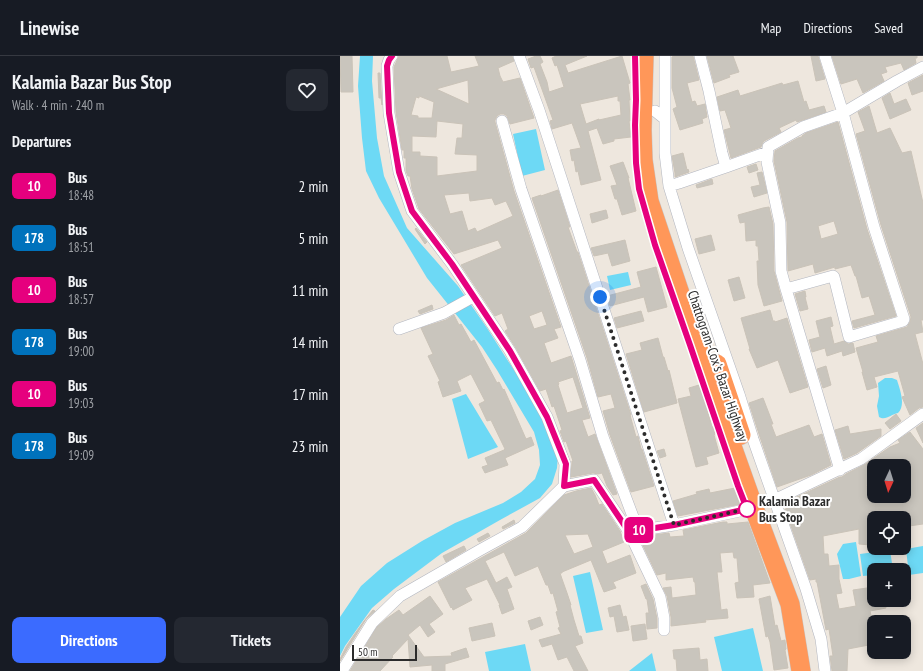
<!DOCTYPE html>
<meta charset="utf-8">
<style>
body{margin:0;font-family:"PT Sans Narrow",sans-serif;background:#242831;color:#f1f3f6;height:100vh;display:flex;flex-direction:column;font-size:15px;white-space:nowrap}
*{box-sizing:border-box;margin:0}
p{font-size:13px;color:#9ea1a6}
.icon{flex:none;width:22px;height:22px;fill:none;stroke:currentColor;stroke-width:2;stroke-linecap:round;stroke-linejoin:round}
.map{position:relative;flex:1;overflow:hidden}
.side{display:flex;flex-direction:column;background:#171b24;width:340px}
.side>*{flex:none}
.badge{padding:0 8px;border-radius:6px;font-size:14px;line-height:26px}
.needle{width:26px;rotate:184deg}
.buttons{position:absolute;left:527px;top:403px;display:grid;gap:8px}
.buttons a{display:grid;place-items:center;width:44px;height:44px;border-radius:8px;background:#171b24;box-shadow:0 2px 10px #0003;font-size:20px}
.scale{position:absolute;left:12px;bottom:10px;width:65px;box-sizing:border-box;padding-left:4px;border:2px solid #2c2c2c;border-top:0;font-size:11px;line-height:14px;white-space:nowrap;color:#2c2c2c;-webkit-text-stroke:3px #fff;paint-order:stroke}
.you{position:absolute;width:20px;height:20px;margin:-10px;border:3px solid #fff;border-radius:50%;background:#1a73e8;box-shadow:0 0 0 6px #1a73e833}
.map>.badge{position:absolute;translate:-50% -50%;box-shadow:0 0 0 2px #fff}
h2{padding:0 12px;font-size:15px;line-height:36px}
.round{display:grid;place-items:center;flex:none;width:42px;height:42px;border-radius:8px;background:#242831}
.summary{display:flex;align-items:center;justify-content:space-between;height:68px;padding:0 12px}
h1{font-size:19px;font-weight:700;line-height:30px}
.button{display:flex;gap:8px;margin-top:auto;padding:8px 12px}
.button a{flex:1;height:46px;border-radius:8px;background:#3b6bff;color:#fff;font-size:16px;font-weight:700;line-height:46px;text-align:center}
.button a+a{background:#242831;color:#f1f3f6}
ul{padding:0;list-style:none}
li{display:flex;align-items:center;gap:12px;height:52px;padding:0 12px}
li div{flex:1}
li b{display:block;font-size:15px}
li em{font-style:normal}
li .badge{min-width:44px;font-weight:700;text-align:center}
header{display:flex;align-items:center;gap:24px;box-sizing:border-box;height:56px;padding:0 20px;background:#171b24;border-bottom:1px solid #363941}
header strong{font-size:19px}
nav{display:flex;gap:22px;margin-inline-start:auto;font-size:14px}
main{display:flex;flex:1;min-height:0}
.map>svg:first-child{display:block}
.water{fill:#6dd9f5}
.building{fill:#c9c5bd;stroke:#cac3b8;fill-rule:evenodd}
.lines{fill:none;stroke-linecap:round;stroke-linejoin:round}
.street-casing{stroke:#b2b6c0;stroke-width:12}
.highway-casing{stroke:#c8c8c8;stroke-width:20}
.street{stroke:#fff;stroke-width:11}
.highway{stroke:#ff9759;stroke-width:19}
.line-casing{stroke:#fff;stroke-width:9}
.line{stroke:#e6007e;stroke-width:6}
.walk{stroke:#2c2c2c;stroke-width:4;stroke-dasharray:0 7.2}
.stop-dot{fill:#fff;stroke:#e6007e;stroke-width:2}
.labels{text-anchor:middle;stroke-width:4;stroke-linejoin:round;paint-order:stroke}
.street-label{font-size:14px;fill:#2c2c2c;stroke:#fff}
.stop-label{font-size:14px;font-weight:bold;fill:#2c2c2c;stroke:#fff;text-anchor:start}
</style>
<header>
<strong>Linewise</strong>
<nav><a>Map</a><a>Directions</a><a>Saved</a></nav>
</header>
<main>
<section class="side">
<div class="summary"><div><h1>Kalamia Bazar Bus Stop</h1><p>Walk · 4 min · 240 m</p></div><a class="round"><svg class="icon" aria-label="heart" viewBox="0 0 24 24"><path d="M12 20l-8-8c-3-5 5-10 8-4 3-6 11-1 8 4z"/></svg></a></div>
<h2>Departures</h2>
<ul>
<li><span class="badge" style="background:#e6007e;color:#fff">10</span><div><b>Bus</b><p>18:48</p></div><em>2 min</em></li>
<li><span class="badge" style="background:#0072bc;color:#fff">178</span><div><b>Bus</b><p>18:51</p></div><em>5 min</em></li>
<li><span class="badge" style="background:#e6007e;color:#fff">10</span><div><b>Bus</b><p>18:57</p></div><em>11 min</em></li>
<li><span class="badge" style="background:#0072bc;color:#fff">178</span><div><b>Bus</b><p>19:00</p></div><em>14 min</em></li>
<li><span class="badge" style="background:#e6007e;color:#fff">10</span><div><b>Bus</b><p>19:03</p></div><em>17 min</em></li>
<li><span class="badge" style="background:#0072bc;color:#fff">178</span><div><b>Bus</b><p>19:09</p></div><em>23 min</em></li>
</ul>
<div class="button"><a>Directions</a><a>Tickets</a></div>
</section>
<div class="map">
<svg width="583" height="615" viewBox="0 0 583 615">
<rect width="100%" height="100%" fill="#eee7de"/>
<path class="water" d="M20 0H33L32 25 37 82 44 120 67 172 118 230 147 272 197 350 218 399 217 412 212 428 200 442 160 464 102 497 54 533 32 552 5 590 0 600V561L21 530 47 507 82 485 115 467 163 447 181 436 195 423 200 409 199 394 194 376 157 314 142 291 87 222 39 142 26 115 22 82 18 30Z
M196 73 205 114 182 120 173 78Z
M288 216 291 229 270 234 267 220Z
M545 322H552L557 324C560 334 566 349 558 357 551 358 546 365 539 361L537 350 539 340 538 327Z
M126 338 158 391 128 403 112 343Z
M516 486 521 520 509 523H503L497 498 503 488Z
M583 490V517L569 519 566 493Z
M550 494 553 514H534V519L523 520 520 498Z
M250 516 263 574 246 577 233 520Z
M413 572 423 615H382L374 581Z
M185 588 191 615H149L145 596Z
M312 597 316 615H289Z"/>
<path class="building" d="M0 0H12L13 36H1Z
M59 0H107L111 16 139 10 135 0H172L174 5 158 12 160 20 163 26 180 22 194 62 170 68 167 60 164 58H160L157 60 155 64V66L174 135 221 271 214 273 218 282 204 287 211 307 231 300 250 362 242 364 248 381 255 378 277 438 273 439 267 430 262 417 258 418 253 417 231 421 232 405H233L226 385 224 386 220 375 222 374 214 350 212 351 206 333 200 335 176 292 165 275 168 273 162 257 155 260 121 209 162 192 158 184 114 198 79 153 72 133 70 120H68L66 115V102H64V94H62L56 56 54 11ZM128 24 129 48 96 33ZM79 40 94 46 92 62H78V60L71 59 76 41 79 42ZM97 65 123 68 122 82H117L115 98 137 99V115L97 120V101L80 100V96H72V80L96 81ZM129 137 130 145 152 142 155 149 166 145 173 160 137 176 135 172 128 175 122 155 110 158 104 139ZM202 255 207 269 194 273 189 260ZM233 321 243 352 227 357 218 329 219 328 218 326Z
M196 0H200L203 6 200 8 207 26 209 36 224 31 217 9 215 10 212 2 216 0H247L225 9 228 17 282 0 290 27 288 28 290 44H289L290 65H289L291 81 274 83V85L263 88 257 72 248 75 261 124 241 129 238 115 236 116 234 104 232 105 230 94 241 92 232 67 212 73 210 65 213 64 194 11 191 12 188 3ZM278 40V45H280L281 59 259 64V63L246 68 240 48Z
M334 0H353L359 24 347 27 352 46 355 45 357 50 365 48 367 61 362 63 363 67 340 74 333 53 337 51 332 32V1Z
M367 0H393L399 16 389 19 390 21 374 27Z
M471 0H478L485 23 476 25Z
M492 0H577V2H575L576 7 564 14 561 7 545 11 547 16 541 18 544 25 523 37 517 23 501 28Z
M38 17H40L42 49 41 42H39Z
M583 19V35L572 39 568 27Z
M458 25 464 46 466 45 469 54 484 50 486 56 457 66 456 64 439 72 441 76 424 85 422 88 421 91 391 102 384 74 391 72 385 54 380 55 377 41 398 34 400 40 442 27 443 29Z
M550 37 554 48 566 43 571 54 550 63 542 42Z
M529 50 537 77 550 72 562 97 571 95 583 147V264H581L583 276 575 278 583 308V351L579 352 570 359 562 341 565 340 558 315 534 321 537 331 527 334 522 316H523L516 292 538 286 536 280 567 271 570 266 571 261 541 169 516 78 525 75 518 56Z
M498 66 527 173 556 260 514 272 512 265 535 259 529 240 522 242 516 220H515L511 209 495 213V211L475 217 473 208 448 215 447 166 434 105 435 95 458 82 462 81V80L466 77ZM494 165 498 178 481 183 478 170Z
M343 97 347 114 348 113 349 116 335 121V117L332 100Z
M283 106 289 122H288L296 155 282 159 277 143H275L271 130 277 129 270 110Z
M416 108 418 114 409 117 407 111Z
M422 116 427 137 414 141 411 131 420 129 417 117Z
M372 123 373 128 357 132 356 129Z
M218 134 230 171H228L237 196H238L291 359H290L296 381 298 380 301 393H302L314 430 291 436 270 379 263 355 275 352 271 338 258 341 247 302 192 142 201 139V140Z
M429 151 433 168 434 215 442 245 424 250 418 229 417 205H419L418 190H416V184L406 185 405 166 400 167 398 159 423 152Z
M266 154 268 162 252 167 250 158Z
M76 172 87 186 85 188 75 173Z
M371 179 375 194 359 198 355 183Z
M285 184 290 205 272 210 268 197 254 200 251 192Z
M316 211 327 251 308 256 304 241 270 250 267 240 301 231 297 216Z
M399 221 405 242 394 245 388 224Z
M465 235 466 241H465L468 253 460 255 455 238Z
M92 249 93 253 80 258 78 255Z
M430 254 433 265H435V266L447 262 468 331 450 337 438 304 417 312 409 293H410L401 262Z
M301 255 304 265 277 272 274 262Z
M114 259 119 269 121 268 131 286 134 284 157 327 159 326 163 334 164 333 186 383 191 381 194 389 165 402 168 409 145 417 142 411 148 409 145 402 164 394 165 393 151 364 147 365 139 348 145 345 131 318 117 325 121 335 103 341 98 326 100 325 88 300 93 298 81 272 106 264Z
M491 261 493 270 490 271 494 288 504 285 508 288 513 287 515 296 503 300 502 295 487 300 485 292 472 296 469 284 480 281 476 265Z
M318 282 323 301H324L328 315 329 314 337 347 304 356 286 298 302 294 300 287Z
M486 310 491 329 483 332 477 313Z
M359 329 367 353 372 371H373L375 378 374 379 379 397 366 401 368 408 356 411 338 343 351 340 349 332Z
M423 342 433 368H431L436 381 469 369 474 381 482 378 491 409 471 419 437 431 420 381 409 347Z
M556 358 561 365 550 373 545 367Z
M583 367V387L576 372Z
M508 370 510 378 541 373V380L517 397 504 403 495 374Z
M570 376 583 393V468L569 470V462H534V484H532L530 489 519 488V473L483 480 484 498H488L489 510 499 509V523L502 537 496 538 499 553 516 550 513 534 534 531V544H544L546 552 530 555 533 568H534V588L508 593 507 615H492L490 600H493L489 573 486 574 477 526H476V523L470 524 445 453H447L444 447 500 421H502L506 418 524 409 550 391 560 387 558 384ZM564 408V440H544L530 441 526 429 534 427V410H556Z
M324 393 326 400 320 402 317 395Z
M251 432 255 439 259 449 262 448 280 475 284 486 262 495 267 508 290 499 296 517 273 526 276 532 264 536 251 504 222 516V517H220L222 523 227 537 231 549H230L234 564 239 580H241L243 587 235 590 248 615H234L227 601 218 604 212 588 202 591 199 584 221 578 218 572 220 571 216 556 218 555 213 537 211 538 208 529H206L198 510 175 520 164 496 145 505 156 527 167 521 172 531 167 533 174 553 162 558 159 549H160L147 523 125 532 132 544 113 554 112 551 111 552 98 526 186 477 224 439 236 435ZM248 478 253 491 234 498 225 479Z
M395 432 401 448 338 460 333 445 357 438 356 436 369 433 370 437Z
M174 464 175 467 163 473 162 471Z
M383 466H387V468L408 466 430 527 413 529 414 541 397 542 395 527 399 526 397 502H394L393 496 380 497 382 516H377L381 554 387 553 388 562 365 564 366 566 331 570V561L327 540 323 532 331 531 332 542 356 539 355 526H354L353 521 326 524V517L317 519 299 481 329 477 330 481 344 480 343 474Z
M148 477 150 480 139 486 137 483Z
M124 490 126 494 106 506 103 500Z
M306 528 313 543 317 563V572L307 573 306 557H309L307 543H306L301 530Z
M90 540 103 558 89 568 95 576 88 581 80 569 68 579 84 601 112 600 111 597 126 592 129 601 105 608V615H92V609L70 611 68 583 52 600 53 601 40 615H10L37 571 46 563 59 554 63 559Z
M430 540 435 570 437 569 441 585 445 584 446 593 445 594 448 612 434 614 430 586 428 580 426 581 419 543Z
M280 549 283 561 286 560 289 574 277 576 274 560 270 561 268 552Z
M33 554 35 555 26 563 0 605V603L6 591 14 579 24 565Z
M200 561 203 569 191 574 188 565Z
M152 567 155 580 132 585 129 572Z
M305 568 307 583 293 585 291 570Z
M359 592 360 604 367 603 368 615H337L336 603H334L333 594Z"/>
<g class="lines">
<defs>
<path id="street" d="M52 0 49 4 47 10 49 57 59 116 72 155 112 208 170 295 207 361 225 408 224 430
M179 0 199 54 334 469
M325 0V97L329 130 348 192 399 338 413 383 466 533 481 583 485 615
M360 0 369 35 382 97 386 111 428 96
M485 0 503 57 534 171 564 263 563 265 509 281 494 221 493 220 446 233 441 215 440 167 427 106 428 91 463 71 503 57 557 25 583 11
M315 55 325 63
M162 65 181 133 240 304 263 381 298 474
M329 130 339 127 386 111
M446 233 500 414
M59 273 104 257 133 241
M430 446 521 403 583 358
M289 476 320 541 324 562V574
M2 615 32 567 60 540 140 494 182 471 224 430 254 424 289 476 334 469 409 453"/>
<path id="highway" d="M304 0 302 74 303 104 309 145 377 348 414 452 450 548 461 615
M377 308 401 379"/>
</defs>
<use href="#street" class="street-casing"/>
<use href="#highway" class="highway-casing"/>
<use href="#street" class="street"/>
<use href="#highway" class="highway"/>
</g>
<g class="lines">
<defs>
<path id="line" d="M52 0 49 4 47 10 49 57 59 116 72 155 112 208 170 295 207 361 226 408 224 430 254 424 289 476 334 469 407 453 398 430 350 289 315 189 299 133 296 107 295 69 296 44 295 0"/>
</defs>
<use href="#line" class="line-casing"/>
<use href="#line" class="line"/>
<path class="walk" d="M260 241 334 469 407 453"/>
</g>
<circle class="stop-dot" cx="407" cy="453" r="8"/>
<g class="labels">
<g class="street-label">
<text transform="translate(378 310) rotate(71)" y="5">Chattogram-Cox's Bazar Highway</text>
</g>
<g class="stop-label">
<text x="419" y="450">Kalamia Bazar<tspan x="419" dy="16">Bus Stop</tspan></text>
</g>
</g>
</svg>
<div class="buttons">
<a><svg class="needle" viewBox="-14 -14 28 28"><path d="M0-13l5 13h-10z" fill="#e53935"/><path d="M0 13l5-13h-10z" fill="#9ea1a6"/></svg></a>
<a><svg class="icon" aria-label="locate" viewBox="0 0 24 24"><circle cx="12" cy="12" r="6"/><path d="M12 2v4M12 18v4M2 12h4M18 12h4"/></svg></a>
<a>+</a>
<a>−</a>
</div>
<div class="scale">50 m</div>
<div class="you" style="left:260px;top:241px"></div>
<b class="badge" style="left:299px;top:474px;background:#e6007e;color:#fff">10</b>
</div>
</main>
